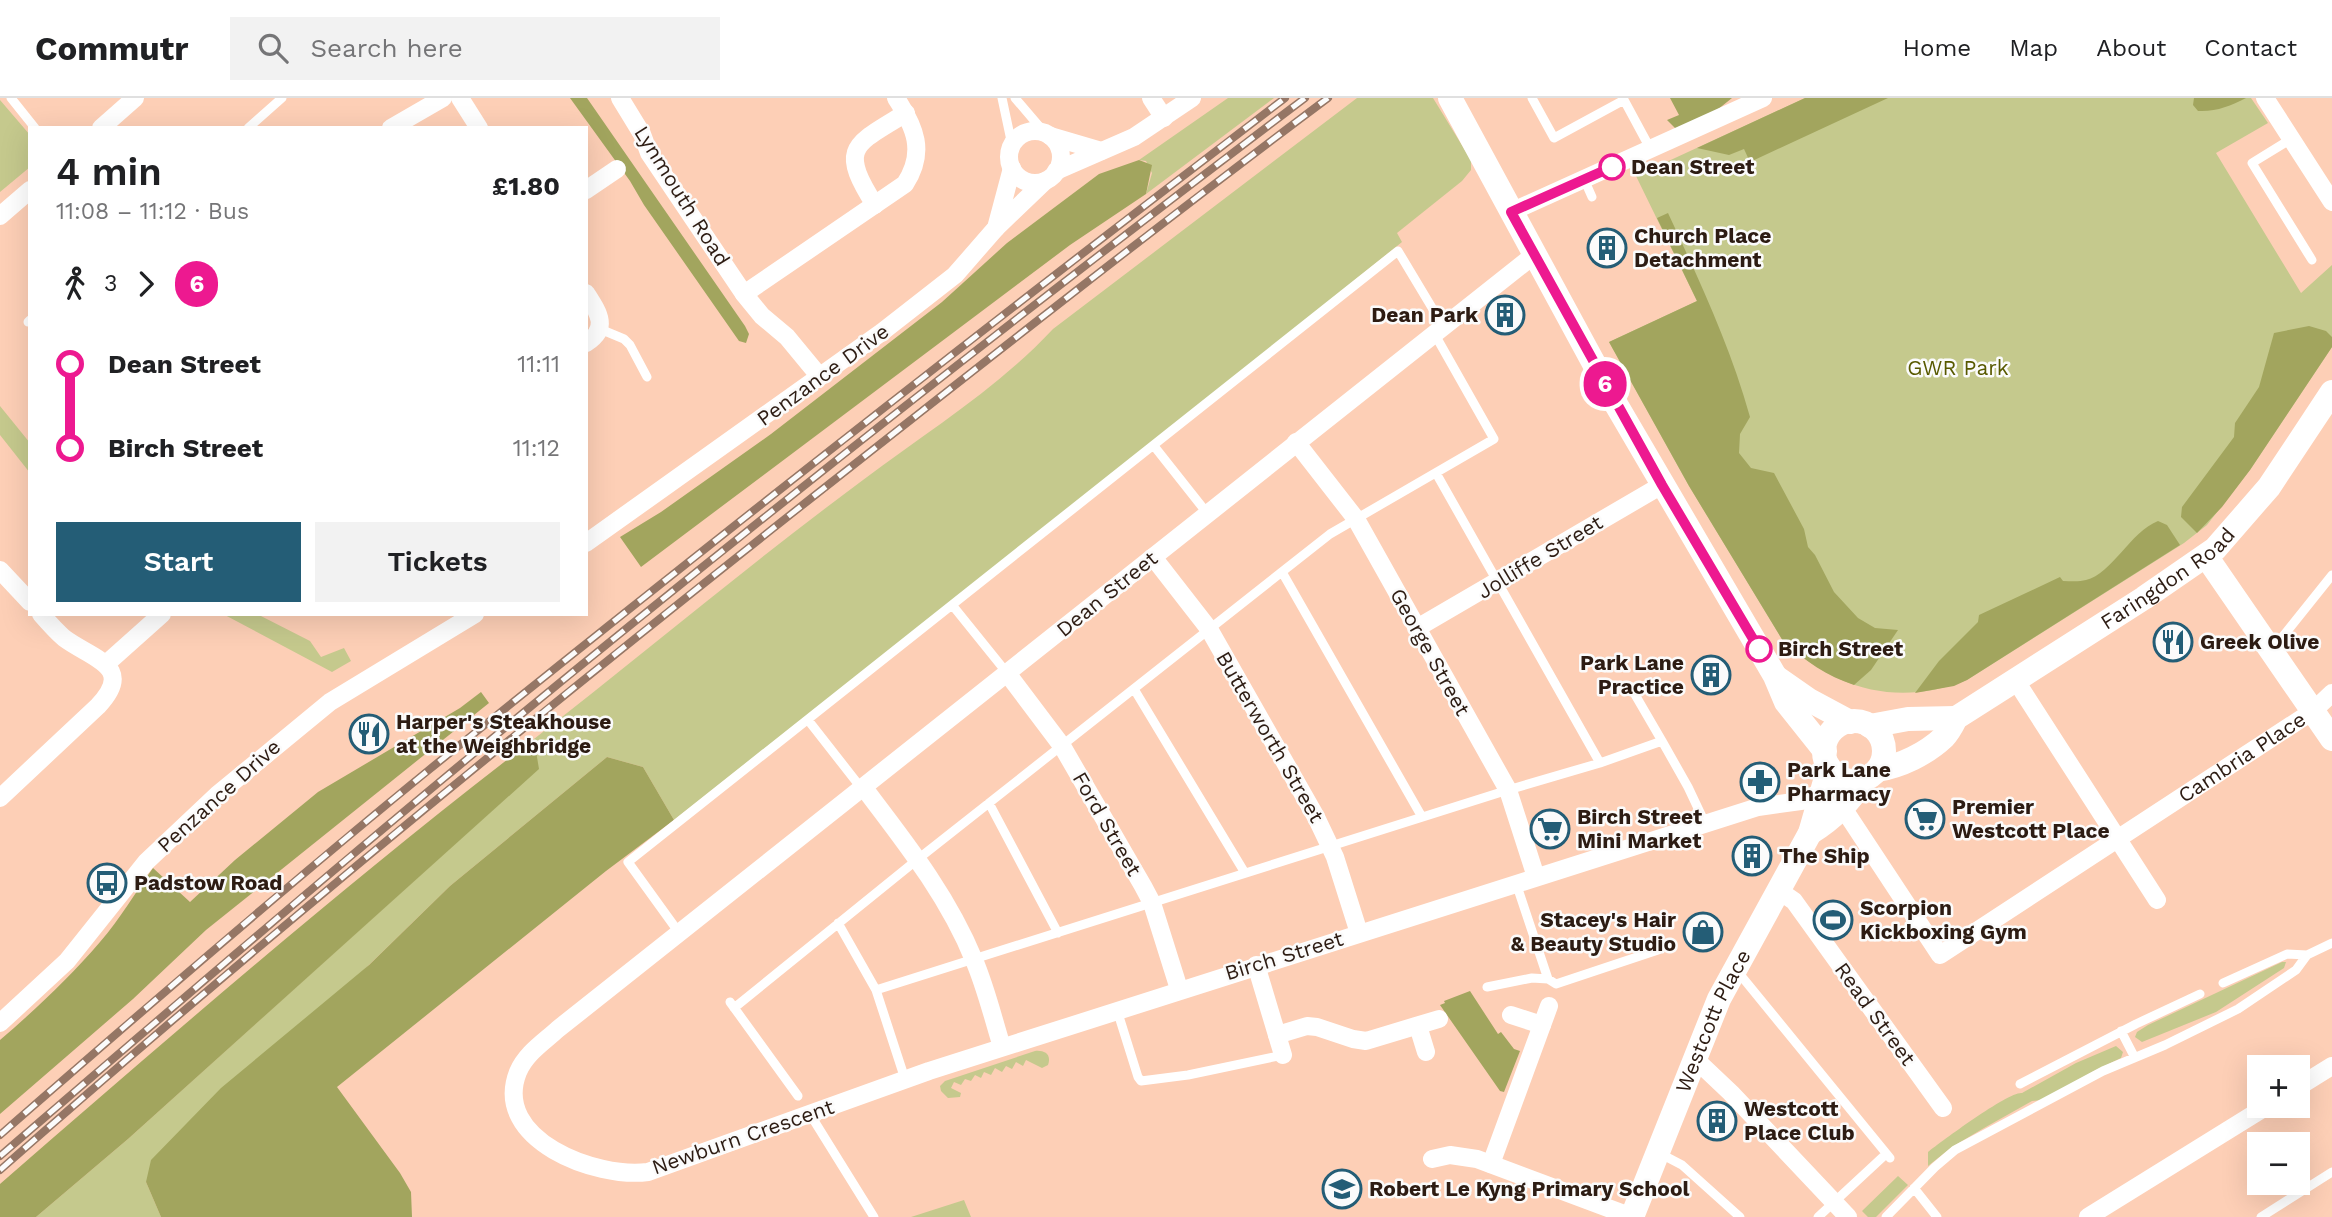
<!DOCTYPE html>
<meta charset="utf-8">
<style>
body{margin:0;font-family:"Work Sans",sans-serif;background:#f2f2f2;color:#202124;height:100vh;display:flex;flex-direction:column;font-size:26px;white-space:nowrap}
*{box-sizing:border-box;margin:0}
p{font-size:23px;color:#757577}
.icon{flex:none;width:38px;height:38px;fill:none;stroke:currentColor;stroke-width:2;stroke-linecap:round;stroke-linejoin:round}
.map{position:relative;flex:1;overflow:hidden}
.side{position:absolute;left:28px;top:28px;width:560px;height:490px;display:flex;flex-direction:column;background:#fff;border-radius:0px;box-shadow:0 7px 28px #0002}
.side>*{flex:none}
.badge{padding:0 14px;border-radius:23px;font-size:24px;line-height:46px}
.buttons{position:absolute;left:2247px;top:957px;display:grid;gap:14px}
.buttons a{display:grid;place-items:center;width:63px;height:63px;border-radius:0px;background:#fff;box-shadow:0 7px 28px #0002;font-size:35px}
.map>.badge{position:absolute;translate:-50% -50%;box-shadow:0 0 0 4px #fff}
.legs{display:flex;align-items:center;gap:10px;height:77px;padding:0 28px;font-size:23px}
.legs p{margin-inline-start:auto}
.overview{display:flex;align-items:center;justify-content:space-between;height:119px;padding:0 28px}
h1{font-size:38px;font-weight:600;line-height:52px}
.cta{display:flex;gap:14px;margin-top:auto;padding:14px 28px}
.cta a{flex:1;height:80px;border-radius:0px;background:#245d76;color:#fff;font-size:28px;font-weight:600;line-height:80px;text-align:center}
.cta a+a{background:#f2f2f2;color:#202124}
ul{padding:0 28px;list-style:none}
li{display:flex;align-items:center;gap:24px;height:84px;font-size:26px}
li i{display:grid;place-items:center;width:10px;height:100%;margin:0 9px;background:currentColor}
li i::after{content:'';width:18px;height:18px;margin:-9px;border:5px solid;border-radius:50%;background:#fff}
li p{margin-inline-start:auto}
li:first-child i{background:linear-gradient(#0000 50%,currentColor 0)}
li:last-child i{background:linear-gradient(currentColor 50%,#0000 0)}
header{display:flex;align-items:center;gap:42px;box-sizing:border-box;height:98px;padding:0 35px;background:#fff;border-bottom:2px solid #e0e0e0}
header strong{font-size:33px}
nav{display:flex;gap:38px;margin-inline-start:auto;font-size:24px}
.search{width:490px;height:63px;background:#f2f2f2;display:flex;align-items:center;gap:18px;box-sizing:border-box;padding:0 24px;border-radius:0px;color:#757577;font-size:26px}
.map>svg:first-child{display:block}
.green{fill:#c5c98d}
.forest{fill:#a2a55e}
.lines{fill:none;stroke-linecap:round;stroke-linejoin:round}
.lane{stroke:#fff;stroke-width:9}
.street{stroke:#fff;stroke-width:18}
.secondary{stroke:#fff;stroke-width:24}
.rail-casing{stroke:#957665;stroke-width:8}
.rail{stroke:#fbfbfb;stroke-width:5;stroke-dasharray:16;stroke-linecap:butt}
.line-1-casing{stroke:#fff;stroke-width:16}
.line-1{stroke:#ed1990;stroke-width:10}
.stop-1-dot{fill:#fff;stroke:#ed1990;stroke-width:3.5}
.labels{text-anchor:middle;stroke-width:5;stroke-linejoin:round;paint-order:stroke}
.stop-label{font-size:21px;font-weight:bold;fill:#2d1c13;stroke:#fbfbfb;text-anchor:start}
.street-label{font-size:21px;fill:#2d1c13;stroke:#fbfbfb}
.poi-label{font-size:21px;font-weight:bold;fill:#2d1c13;stroke:#fbfbfb;text-anchor:start}
.park-label{font-size:21px;fill:#585900;stroke:#fbfbfb}
</style>
<header>
<strong>Commutr</strong>
<div class="search"><svg class="icon" aria-label="search" viewBox="0 0 24 24"><circle cx="10" cy="10" r="6"/><path d="M15 15l6 6"/></svg>Search here</div>
<nav><a>Home</a><a>Map</a><a>About</a><a>Contact</a></nav>
</header>
<div class="map">
<svg width="2332" height="1119" viewBox="0 0 2332 1119">
<rect width="100%" height="100%" fill="#fdcfb6"/>
<path class="green" d="M1228 0H1274L1146 96 1152 75 1146 63 1139 62Z
M1357 0H1433L1471 62V72L1462 83 1397 135 1402 144 1181 322 674 722 643 669 607 659 450 788 146 1084 161 1119H36L128 1041 538 671 534 641C644 555 751 465 863 382 928 333 997 291 1053 231Z
M1805 0H2251L2268 25 2216 55 2301 195 2332 167V249L2250 372 2207 427 2184 445 1967 582C1898 609 1837 592 1783 543L1689 388 1609 244 1697 203 1636 78Z
M0 2 30 37V69L0 94Z
M0 308 30 345V375L0 337Z
M223 516H257L310 543 321 559 344 550 351 563 332 574Z
M2282 864H2286L2284 870 2216 914 2142 944 2135 939 2137 934 2148 927Z
M2116 948 2123 954 2121 960 2092 974 2042 1002 2032 1003 1984 1030 1952 1049 1928 1068V1054C1942 1043 2009 993 2022 995L2076 965Z
M1035 953C1044 952 1052 956 1048 967L1042 970 1026 962 1023 968 1016 964 1012 971 1006 968 1002 974 995 970 991 977 984 974 981 980 975 977 971 983 965 981 961 987 954 984 951 990 961 995 960 999 948 1000 941 993 940 988 945 983Z
M1898 1078 1908 1087 1876 1119H1868L1862 1113Z
M964 1102 971 1119H911Z"/>
<path class="forest" d="M570 0H587L745 228 749 236 746 245 739 243 644 107 630 83Z
M1670 0H1732L1717 12 1681 31 1675 30 1667 22 1679 17Z
M1805 0H1888L1750 64 1744 51 1729 57 1697 50Z
M2194 0H2246C2230 8 2216 14 2198 13L2193 7Z
M1139 62 1152 67 1146 96 1070 147 641 469 620 439 661 414 771 336 942 204 1007 145 1099 76Z
M1668 115C1699 182 1730 247 1750 319L1740 336 1739 355 1751 370 1774 375 1804 431 1808 449 1815 457 1834 494 1858 520 1875 530 1898 532 1871 572 1854 587C1827 578 1805 563 1783 543L1689 388 1609 244 1697 203 1657 120Z
M2309 228 2326 233 2332 239V249L2250 372 2222 409 2197 435 2181 419 2182 409 2234 339 2235 325 2259 289 2274 235Z
M2158 423 2167 427 2180 447 1967 582 1954 588 1915 595 1939 563 1978 524 1979 517 2060 479 2063 483C2070 483 2079 484 2086 482 2112 476 2130 434 2158 423Z
M481 594 489 605 206 832 133 901 0 1016V942C35 912 70 879 100 844 120 821 135 795 153 770L190 804 235 762 318 694 460 610Z
M534 641 539 671 128 1041 36 1119H0V1086C175 934 350 782 534 641Z
M607 659 643 669 674 722 606 773 337 989 400 1075 411 1094 412 1119H161L146 1084 151 1062 221 990 369 867 450 788Z
M1470 893 1498 936 1501 934 1514 951 1520 953 1504 994 1500 993 1440 907 1445 905 1444 903Z"/>
<g class="lines">
<path class="lane" d="M11 0 35 30
M1002 0 1012 47
M1015 0 1044 34
M1532 0 1554 40 1624 2
M1623 0 1651 52
M248 30 282 0
M2291 41 2252 65 2312 162
M1584 81 1592 99
M28 224 30 222
M600 231 624 241 630 247 647 279
M1154 348 1207 415
M1436 375 1600 665 1662 643 1688 689 1705 725
M1282 474 1422 719
M953 508 1007 575
M2272 552 2332 477
M1630 588 1662 643
M1134 591 1245 775
M808 622 862 691
M989 705 1058 835
M1516 785 1548 881 1556 886 1658 852
M838 825 876 892 905 981
M680 836 628 764 1398 153 1443 228
M1738 874 1890 1060
M2223 885 2287 856 2307 857 2332 845
M1487 889 1532 880 1548 881
M876 892 1508 692 1600 665
M730 904 798 998
M734 910 918 761 1330 436 1494 341 1434 235
M1117 912 1138 979 1141 983 1188 977 1283 957
M2121 933 2134 958
M2020 986 2136 926 2200 896
M810 1016 874 1119
M1659 1055 1682 1067 1740 1119
M1914 1090 1937 1119
M1818 1119 1886 1056
M1886 1119 1935 1069 1955 1052 2103 973 2165 947 2238 911 2296 872 2307 857
M2261 1119 2332 1074"/>
<g class="street">
<path d="M460 0 479 30"/>
<path d="M620 0 642 36 649 55 744 196 762 218 787 239 820 279"/>
<path d="M1151 0 1164 20"/>
<path d="M2265 0 2332 104"/>
<path d="M101 30 135 0"/>
<path d="M391 30 443 0"/>
<circle cx="1035" cy="59" r="26"/>
<path d="M1050 38 1101 53"/>
<path d="M1056 73 1134 39 1192 0"/>
<path d="M586 92 617 71"/>
<path d="M875 107C838 49 854 47 906 15"/>
<path d="M1511 114 1763 0"/>
<path d="M0 118 30 92"/>
<path d="M996 130 1045 83"/>
<path d="M1534 157 558 931C544 944 526 955 518 974 491 1042 597 1081 648 1074L929 973 1758 709 1808 702 1823 691"/>
<path d="M586 195C598 214 610 230 586 245"/>
<path d="M744 196 905 86C926 54 915 29 896 0"/>
<path d="M1296 344 1356 421 1508 692 1536 779"/>
<path d="M586 445 882 234 955 177 996 130 1012 70"/>
<path d="M1153 459 1209 531 1316 719 1335 759 1359 835"/>
<path d="M0 472 30 504"/>
<path d="M1417 530 1662 387"/>
<path d="M106 566 162 516"/>
<path d="M1007 575 1062 648 1143 788 1152 805 1179 891"/>
<path d="M2016 583 2157 802"/>
<path d="M864 690C905 744 948 798 974 862 986 890 993 920 1002 949"/>
<path d="M0 700 98 608C136 568 92 561 64 540 56 533 48 524 41 516"/>
<path id="s1" d="M1843 710 1940 857 2313 613 2332 595"/>
<path d="M1778 792 1794 803 1943 1010"/>
<path d="M1256 867 1283 957"/>
<path d="M1511 917 1542 927"/>
<path d="M0 925 67 863 146 764 217 697 330 604 475 516"/>
<path d="M1418 928 1426 954"/>
<path d="M1277 937 1307 928 1317 929 1353 941 1366 943 1439 921"/>
<path d="M1694 960 1731 995 1848 1119"/>
<path d="M2298 989 2332 968"/>
<path d="M1432 1061 1450 1057 1477 1061 1632 1119"/>
<path d="M1491 1066 1549 908"/>
<path d="M2088 1119 2267 1008"/>
</g>
<g class="secondary">
<path d="M1450 0 1617 308 1775 578 1786 604 1825 653"/>
<path d="M2206 458 2332 641"/>
<path d="M1776 579 1809 602 1850 624"/>
<circle cx="1854" cy="653" r="30"/>
<path d="M1870 628 1908 621 1956 620"/>
<path id="s2" d="M1877 672C1901 668 1926 656 1944 639 1949 634 1953 626 1956 620L2144 500 2215 451 2269 389 2332 294"/>
<path d="M1810 735C1833 721 1851 703 1865 680"/>
<path id="s3" d="M1632 1119 1719 901 1810 735 1829 669"/>
</g>
<defs>
<path id="rail" d="M0 1037C142 913 284 790 430 671 712 443 997 220 1285 0
M0 1058C145 933 290 808 437 686 721 450 1011 222 1305 0
M0 1072C270 834 550 606 833 383 997 254 1161 125 1328 0"/>
</defs>
<use href="#rail" class="rail-casing"/>
<use href="#rail" class="rail"/>
</g>
<g class="lines">
<defs>
<path id="line-1" d="M1612 69 1511 114 1662 387 1759 551"/>
</defs>
<use href="#line-1" class="line-1-casing"/>
<use href="#line-1" class="line-1"/>
</g>
<defs>
<symbol id="building-ring" viewBox="-11 -11 22 22"><circle r="9.5" fill="#fbfbfb" stroke="#245d76" stroke-width="1.5"/><path d="M-4-6H4V6H1V3H-1V6H-4ZM-2.5-4.3h1.7v1.8h-1.7ZM.8-4.3h1.7v1.8H.8ZM-2.5-1h1.7V.8h-1.7ZM.8-1h1.7V.8H.8Z" fill="#245d76"/></symbol>
<symbol id="restaurant-ring" viewBox="-11 -11 22 22"><circle r="9.5" fill="#fbfbfb" stroke="#245d76" stroke-width="1.5"/><path d="M-5-6h1v4h1v-4h1v4h1v-4h1v5L-1.5 .5V6h-2V.5L-5-1ZM5-6V6H3V1.5H1.5Q1.5-4 5-6Z" fill="#245d76"/></symbol>
<symbol id="pharmacy-ring" viewBox="-11 -11 22 22"><circle r="9.5" fill="#fbfbfb" stroke="#245d76" stroke-width="1.5"/><path d="M-2-6h4v4h4v4h-4v4h-4v-4h-4v-4h4Z" fill="#245d76"/></symbol>
<symbol id="supermarket-ring" viewBox="-11 -11 22 22"><circle r="9.5" fill="#fbfbfb" stroke="#245d76" stroke-width="1.5"/><path d="M-6-5.5h2.5l.6 2H6L4.5 2H-2.5L-4.4-4H-6ZM-1.5 3.2a1.3 1.3 0 1 0 .1 0ZM3 3.2a1.3 1.3 0 1 0 .1 0Z" fill="#245d76"/></symbol>
<symbol id="bus-ring" viewBox="-11 -11 22 22"><circle r="9.5" fill="#fbfbfb" stroke="#245d76" stroke-width="1.5"/><path d="M-5-6H5V4H4V6H2V4H-2V6H-4V4H-5ZM-3.5-4V0h7V-4ZM-3.5 1.2v1.5H-2V1.2ZM2 1.2v1.5H3.5V1.2Z" fill="#245d76"/></symbol>
<symbol id="stadium-ring" viewBox="-11 -11 22 22"><circle r="9.5" fill="#fbfbfb" stroke="#245d76" stroke-width="1.5"/><path d="M0-5a6.5 5 0 1 0 0 10a6.5 5 0 1 0 0-10ZM-3.5-1.8h7v3.6h-7Z" fill="#245d76"/></symbol>
<symbol id="shop-ring" viewBox="-11 -11 22 22"><circle r="9.5" fill="#fbfbfb" stroke="#245d76" stroke-width="1.5"/><path d="M-5-2.5h2.3a2.7 3.5 0 0 1 5.4 0H5L5.5 6h-11ZM-1.5-2.5h3a1.5 2.3 0 0 0-3 0Z" fill="#245d76"/></symbol>
<symbol id="school-ring" viewBox="-11 -11 22 22"><circle r="9.5" fill="#fbfbfb" stroke="#245d76" stroke-width="1.5"/><path d="M0-5L7-2L0 1L-7-2ZM-4 1L0 2.5L4 1V4Q0 6-4 4Z" fill="#245d76"/></symbol>
</defs>
<g fill-rule="evenodd">
<use href="#building-ring" x="1585" y="128" width="44" height="44"/>
<use href="#building-ring" x="1483" y="195" width="44" height="44"/>
<use href="#restaurant-ring" x="2151" y="522" width="44" height="44"/>
<use href="#building-ring" x="1689" y="555" width="44" height="44"/>
<use href="#restaurant-ring" x="347" y="614" width="44" height="44"/>
<use href="#pharmacy-ring" x="1738" y="662" width="44" height="44"/>
<use href="#supermarket-ring" x="1903" y="699" width="44" height="44"/>
<use href="#supermarket-ring" x="1528" y="709" width="44" height="44"/>
<use href="#building-ring" x="1730" y="736" width="44" height="44"/>
<use href="#bus-ring" x="85" y="763" width="44" height="44"/>
<use href="#stadium-ring" x="1811" y="800" width="44" height="44"/>
<use href="#shop-ring" x="1681" y="812" width="44" height="44"/>
<use href="#building-ring" x="1695" y="1001" width="44" height="44"/>
<use href="#school-ring" x="1320" y="1069" width="44" height="44"/>
</g>
<g class="stop-1-dot">
<circle cx="1612" cy="69" r="12"/>
<circle cx="1759" cy="551" r="12"/>
</g>
<g class="labels">
<g class="stop-label">
<text x="1631" y="76">Dean Street</text>
<text x="1778" y="558">Birch Street</text>
</g>
<g class="street-label">
<text transform="translate(682 98) rotate(58)" y="7">Lynmouth Road</text>
<text transform="translate(823 277) rotate(-36)" y="7">Penzance Drive</text>
<text transform="translate(1540 459) rotate(-31)" y="7">Jolliffe Street</text>
<text dy="7" stroke="none"><textPath href="#s2" startOffset="352">Faringdon Road</textPath></text>
<text transform="translate(1107 496) rotate(-39)" y="7">Dean Street</text>
<text transform="translate(1430 554) rotate(61)" y="7">George Street</text>
<text transform="translate(1270 639) rotate(60)" y="7">Butterworth Street</text>
<text dy="7" stroke="none"><textPath href="#s1" startOffset="537">Cambria Place</textPath></text>
<text transform="translate(219 698) rotate(-42)" y="7">Penzance Drive</text>
<text transform="translate(1107 726) rotate(60)" y="7">Ford Street</text>
<text transform="translate(1284 858) rotate(-17)" y="7">Birch Street</text>
<text transform="translate(1875 916) rotate(54)" y="7">Read Street</text>
<text dy="7" stroke="none"><textPath href="#s3" startOffset="212">Westcott Place</textPath></text>
<text transform="translate(743 1039) rotate(-19)" y="7">Newburn Crescent</text>
</g>
<g class="poi-label">
<text x="1634" y="145">Church Place<tspan x="1634" dy="24">Detachment</tspan></text>
<text x="1478" y="224" text-anchor="end">Dean Park</text>
<text x="2200" y="551">Greek Olive</text>
<text x="1684" y="572" text-anchor="end">Park Lane<tspan x="1684" dy="24">Practice</tspan></text>
<text x="396" y="631">Harper's Steakhouse<tspan x="396" dy="24">at the Weighbridge</tspan></text>
<text x="1787" y="679">Park Lane<tspan x="1787" dy="24">Pharmacy</tspan></text>
<text x="1952" y="716">Premier<tspan x="1952" dy="24">Westcott Place</tspan></text>
<text x="1577" y="726">Birch Street<tspan x="1577" dy="24">Mini Market</tspan></text>
<text x="1779" y="765">The Ship</text>
<text x="134" y="792">Padstow Road</text>
<text x="1860" y="817">Scorpion<tspan x="1860" dy="24">Kickboxing Gym</tspan></text>
<text x="1676" y="829" text-anchor="end">Stacey's Hair<tspan x="1676" dy="24">&amp; Beauty Studio</tspan></text>
<text x="1744" y="1018">Westcott<tspan x="1744" dy="24">Place Club</tspan></text>
<text x="1369" y="1098">Robert Le Kyng Primary School</text>
</g>
<g class="park-label">
<text x="1958" y="277">GWR Park</text>
</g>
</g>
</svg>
<div class="buttons">
<a>+</a>
<a>−</a>
</div>
<b class="badge" style="left:1605px;top:286px;background:#ed1990;color:#fff">6</b>
<section class="side">
<div class="overview"><div><h1>4 min</h1><p>11:08 – 11:12 · Bus</p></div><b>£1.80</b></div>
<div class="legs"><svg class="icon" aria-label="walk" viewBox="0 0 24 24"><circle cx="13" cy="4" r="2"/><path d="M13 8l-2 6 4 7M11 14l-3 7M7 12l3-4h3l4 4"/></svg>3<svg class="icon" aria-label="forward" viewBox="0 0 24 24"><path d="M9 5l7 7-7 7"/></svg><b class="badge" style="background:#ed1990;color:#fff">6</b></div>
<ul>
<li><i style="color:#ed1990"></i><b>Dean Street</b><p>11:11</p></li>
<li><i style="color:#ed1990"></i><b>Birch Street</b><p>11:12</p></li>
</ul>
<div class="cta"><a>Start</a><a>Tickets</a></div>
</section>
</div>
